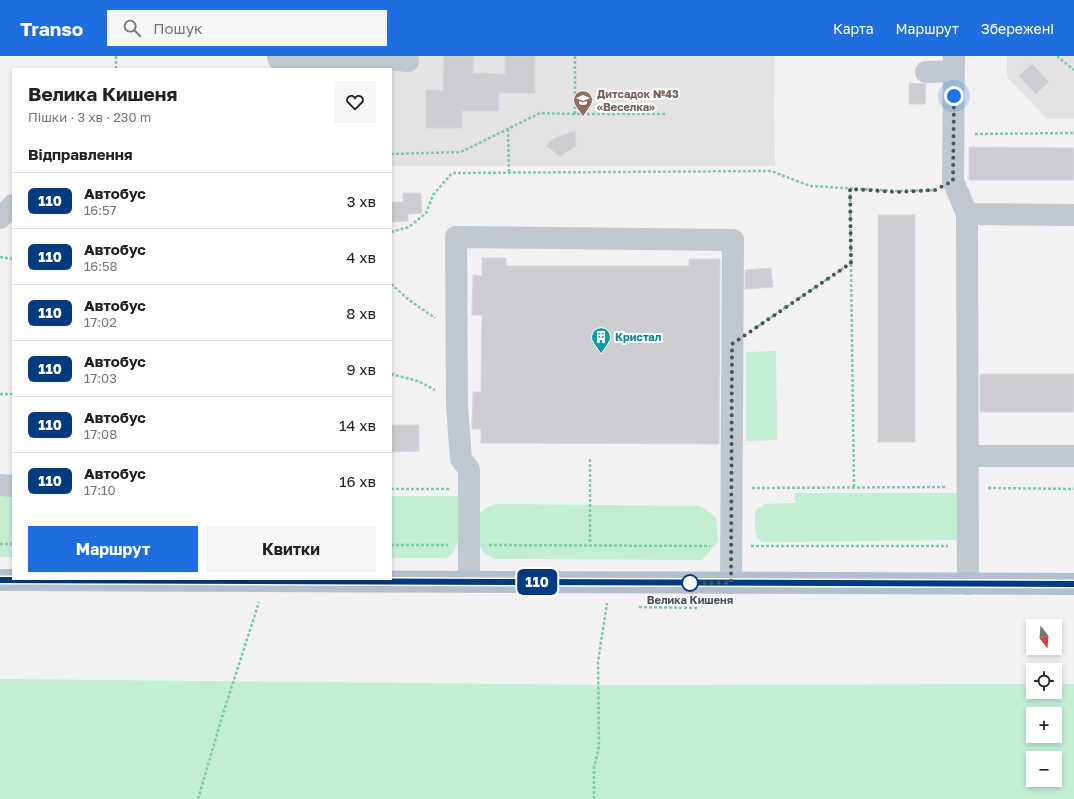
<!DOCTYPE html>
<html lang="uk">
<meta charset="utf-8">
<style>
body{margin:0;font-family:"Golos Text",sans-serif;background:#f6f6f6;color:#222;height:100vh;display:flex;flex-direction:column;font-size:15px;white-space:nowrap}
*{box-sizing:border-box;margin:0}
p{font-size:13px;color:#767676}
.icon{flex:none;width:22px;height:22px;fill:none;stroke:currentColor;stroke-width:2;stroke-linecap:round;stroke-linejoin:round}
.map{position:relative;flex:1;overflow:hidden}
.side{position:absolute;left:12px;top:12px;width:380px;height:512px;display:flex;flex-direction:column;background:#fff;border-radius:0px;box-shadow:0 2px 6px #0003}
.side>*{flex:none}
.badge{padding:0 8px;border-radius:6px;font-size:14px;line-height:26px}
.needle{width:26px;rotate:163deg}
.controls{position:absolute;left:1026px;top:563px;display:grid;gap:8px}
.controls a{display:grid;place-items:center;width:36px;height:36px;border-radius:0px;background:#fff;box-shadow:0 2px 6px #0003;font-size:20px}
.you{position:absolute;width:20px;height:20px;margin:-10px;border:3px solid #fff;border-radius:50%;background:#1a73e8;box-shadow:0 0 0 6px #1a73e833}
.map>.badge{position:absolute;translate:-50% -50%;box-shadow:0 0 0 2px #fff}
h2{padding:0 16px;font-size:15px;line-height:36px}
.round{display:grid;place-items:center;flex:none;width:42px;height:42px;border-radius:0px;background:#f6f6f6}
.summary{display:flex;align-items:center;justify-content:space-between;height:68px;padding:0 16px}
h1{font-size:19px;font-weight:700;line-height:30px}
.button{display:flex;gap:8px;margin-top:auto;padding:8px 16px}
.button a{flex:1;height:46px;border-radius:0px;background:#1f6edf;color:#fff;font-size:16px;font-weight:700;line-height:46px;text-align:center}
.button a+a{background:#f6f6f6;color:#222}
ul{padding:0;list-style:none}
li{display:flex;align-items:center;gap:12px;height:56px;padding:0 16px;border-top:1px solid #e0e0e0}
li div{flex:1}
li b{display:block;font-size:15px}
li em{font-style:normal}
li .badge{min-width:44px;font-weight:700;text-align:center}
header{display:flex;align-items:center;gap:24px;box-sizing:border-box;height:56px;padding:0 20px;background:#1f6edf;color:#fff}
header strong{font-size:19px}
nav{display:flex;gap:22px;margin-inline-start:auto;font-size:14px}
.search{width:280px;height:36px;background:#f6f6f6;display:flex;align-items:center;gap:10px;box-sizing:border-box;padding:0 14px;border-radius:0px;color:#767676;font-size:15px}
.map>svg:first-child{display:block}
.education{fill:#e4e2e3}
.green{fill:#c2eed4;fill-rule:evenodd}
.building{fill:#cbcdd3;stroke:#d5d7dc}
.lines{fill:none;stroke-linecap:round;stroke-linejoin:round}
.path{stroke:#7bcca6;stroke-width:2.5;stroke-dasharray:3 2;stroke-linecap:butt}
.minor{stroke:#bfc8cf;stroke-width:22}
.major{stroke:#b2bfce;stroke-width:22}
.line-casing{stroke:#fff;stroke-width:9}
.line{stroke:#003b80;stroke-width:6}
.walk{stroke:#49545e;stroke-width:4;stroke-dasharray:0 7.2}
.stop-dot{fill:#fff;stroke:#003b80;stroke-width:2}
.labels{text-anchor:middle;stroke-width:4;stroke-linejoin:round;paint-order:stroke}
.education-label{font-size:11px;font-weight:bold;fill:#785e54;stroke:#fff;text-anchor:start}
.culture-label{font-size:11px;font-weight:bold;fill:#0d838f;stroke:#fff;text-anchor:start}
.stop-label{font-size:11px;font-weight:bold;fill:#49545e;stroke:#fff}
</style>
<header>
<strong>Transo</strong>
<div class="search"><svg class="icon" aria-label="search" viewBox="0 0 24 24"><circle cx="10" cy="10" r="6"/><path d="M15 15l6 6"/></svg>Пошук</div>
<nav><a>Карта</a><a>Маршрут</a><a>Збережені</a></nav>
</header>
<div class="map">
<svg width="1074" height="743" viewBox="0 0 1074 743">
<rect width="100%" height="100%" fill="#f3f1f1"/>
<path class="education" d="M329 0H774L775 110H391V13Z
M1007 0H1074V63H1047L1007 21Z"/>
<path class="green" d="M776 295 777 384 746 385V296Z
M0 437H13V501H0Z
M794 437H960L961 484 763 486C752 482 755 463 756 454L764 448 796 447Z
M391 440H458C458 458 465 494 446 502H391Z
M497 448 698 450 705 453 716 462 718 485 702 504 495 503C491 500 484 498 482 494 478 489 477 466 479 460 481 453 491 449 497 448Z
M0 623 614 629 1033 628V636H1055V628H1074V743H0ZM1033 658H1055V680H1033ZM1033 702H1055V724H1033Z"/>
<path class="building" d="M444 0H474L473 17 505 18V0H535V37H498L499 55H462V72H426V34H443Z
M1032 8 1049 26 1036 38 1019 20Z
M909 27 926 28 925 48H909Z
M575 75 576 90 560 100 546 90 554 82Z
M969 91 1074 92V124H969Z
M403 137H421L422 157 408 158V165L391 166V146H403Z
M878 159H915V386H878Z
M482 202H506V210H689V203H720L719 388 481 387V373H472L473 336H481L482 259H472L473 219 482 220Z
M771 212 773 231 745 233V214Z
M980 318H1074V356H980Z
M391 369H419V395L391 396Z"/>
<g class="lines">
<path class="path" d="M575 0V58H666
M1057 0 1074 14
M116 13V0
M508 73 509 117
M975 78 1074 77
M391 98 461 96 540 57 575 58
M850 133 854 432
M391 176 409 171 426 157 433 139 452 117 771 115 810 130 897 135 935 134
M0 201 13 203
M391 228 409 244 435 262
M754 273 851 207
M391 318 418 325 435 334
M0 338H13
M590 403V489
M752 432 947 431
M988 432 1074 433
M391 433H449
M0 488H13
M391 489H448
M489 489 710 490
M751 490H948
M639 551 699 552
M198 743 222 661 259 546
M594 743V712L599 690 598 606 607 547"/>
<path class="minor" d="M278 0 279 4H396L408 5
M954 0 953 125 967 158
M926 16 954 15
M0 162 13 149
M968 400H1074
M0 429 13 430
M469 526V413L461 403 457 350 456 181 733 184 731 527
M968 528 967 158 1074 159"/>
<path class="major" d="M0 524 1074 528"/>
</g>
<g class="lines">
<defs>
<path id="line" d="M0 524 1074 528"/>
</defs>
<use href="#line" class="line-casing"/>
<use href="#line" class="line"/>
<path class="walk" d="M690 527H731L732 288 851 207 850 133 897 136 935 134 953 125 954 40"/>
</g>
<defs>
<symbol id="school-pin" viewBox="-11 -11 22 30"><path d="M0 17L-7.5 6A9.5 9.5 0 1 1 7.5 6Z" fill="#8d6e63" stroke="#fff"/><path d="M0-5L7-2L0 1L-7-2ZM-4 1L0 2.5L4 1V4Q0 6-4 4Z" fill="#fff"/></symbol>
<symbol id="building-pin" viewBox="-11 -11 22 30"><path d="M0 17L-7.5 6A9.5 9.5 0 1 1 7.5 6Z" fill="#0f9aa8" stroke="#fff"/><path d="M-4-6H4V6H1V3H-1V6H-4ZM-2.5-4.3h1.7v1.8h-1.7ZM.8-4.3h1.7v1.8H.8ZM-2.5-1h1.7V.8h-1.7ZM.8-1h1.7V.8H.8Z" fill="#fff"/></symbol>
</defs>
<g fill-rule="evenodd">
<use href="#school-pin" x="572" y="33" width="22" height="30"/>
<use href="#building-pin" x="590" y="270" width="22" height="30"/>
</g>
<circle class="stop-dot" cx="690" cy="527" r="8"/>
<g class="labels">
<g class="education-label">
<text x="597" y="42">Дитсадок №43<tspan x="597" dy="13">«Веселка»</tspan></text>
</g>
<g class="culture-label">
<text x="615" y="285">Кристал</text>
</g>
<g class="stop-label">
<text x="690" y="548">Велика Кишеня</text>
</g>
</g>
</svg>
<div class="controls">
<a><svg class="needle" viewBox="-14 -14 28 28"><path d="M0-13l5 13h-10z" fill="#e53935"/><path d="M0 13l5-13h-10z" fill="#767676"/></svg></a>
<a><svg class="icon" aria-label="locate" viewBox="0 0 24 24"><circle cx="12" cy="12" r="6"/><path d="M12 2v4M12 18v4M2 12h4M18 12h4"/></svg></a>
<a>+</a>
<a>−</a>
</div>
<div class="you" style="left:954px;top:40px"></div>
<b class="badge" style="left:537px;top:526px;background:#003b80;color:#fff">110</b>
<section class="side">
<div class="summary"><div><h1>Велика Кишеня</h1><p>Пішки · 3 хв · 230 m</p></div><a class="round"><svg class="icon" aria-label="heart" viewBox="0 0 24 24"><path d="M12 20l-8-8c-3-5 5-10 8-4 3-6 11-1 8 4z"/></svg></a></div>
<h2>Відправлення</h2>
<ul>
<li><span class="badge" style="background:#003b80;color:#fff">110</span><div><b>Автобус</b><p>16:57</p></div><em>3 хв</em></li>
<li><span class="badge" style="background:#003b80;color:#fff">110</span><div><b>Автобус</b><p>16:58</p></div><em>4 хв</em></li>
<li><span class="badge" style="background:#003b80;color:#fff">110</span><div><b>Автобус</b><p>17:02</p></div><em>8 хв</em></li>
<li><span class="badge" style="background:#003b80;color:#fff">110</span><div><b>Автобус</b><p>17:03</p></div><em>9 хв</em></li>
<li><span class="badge" style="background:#003b80;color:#fff">110</span><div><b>Автобус</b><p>17:08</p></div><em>14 хв</em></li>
<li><span class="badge" style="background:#003b80;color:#fff">110</span><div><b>Автобус</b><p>17:10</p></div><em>16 хв</em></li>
</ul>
<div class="button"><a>Маршрут</a><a>Квитки</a></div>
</section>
</div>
